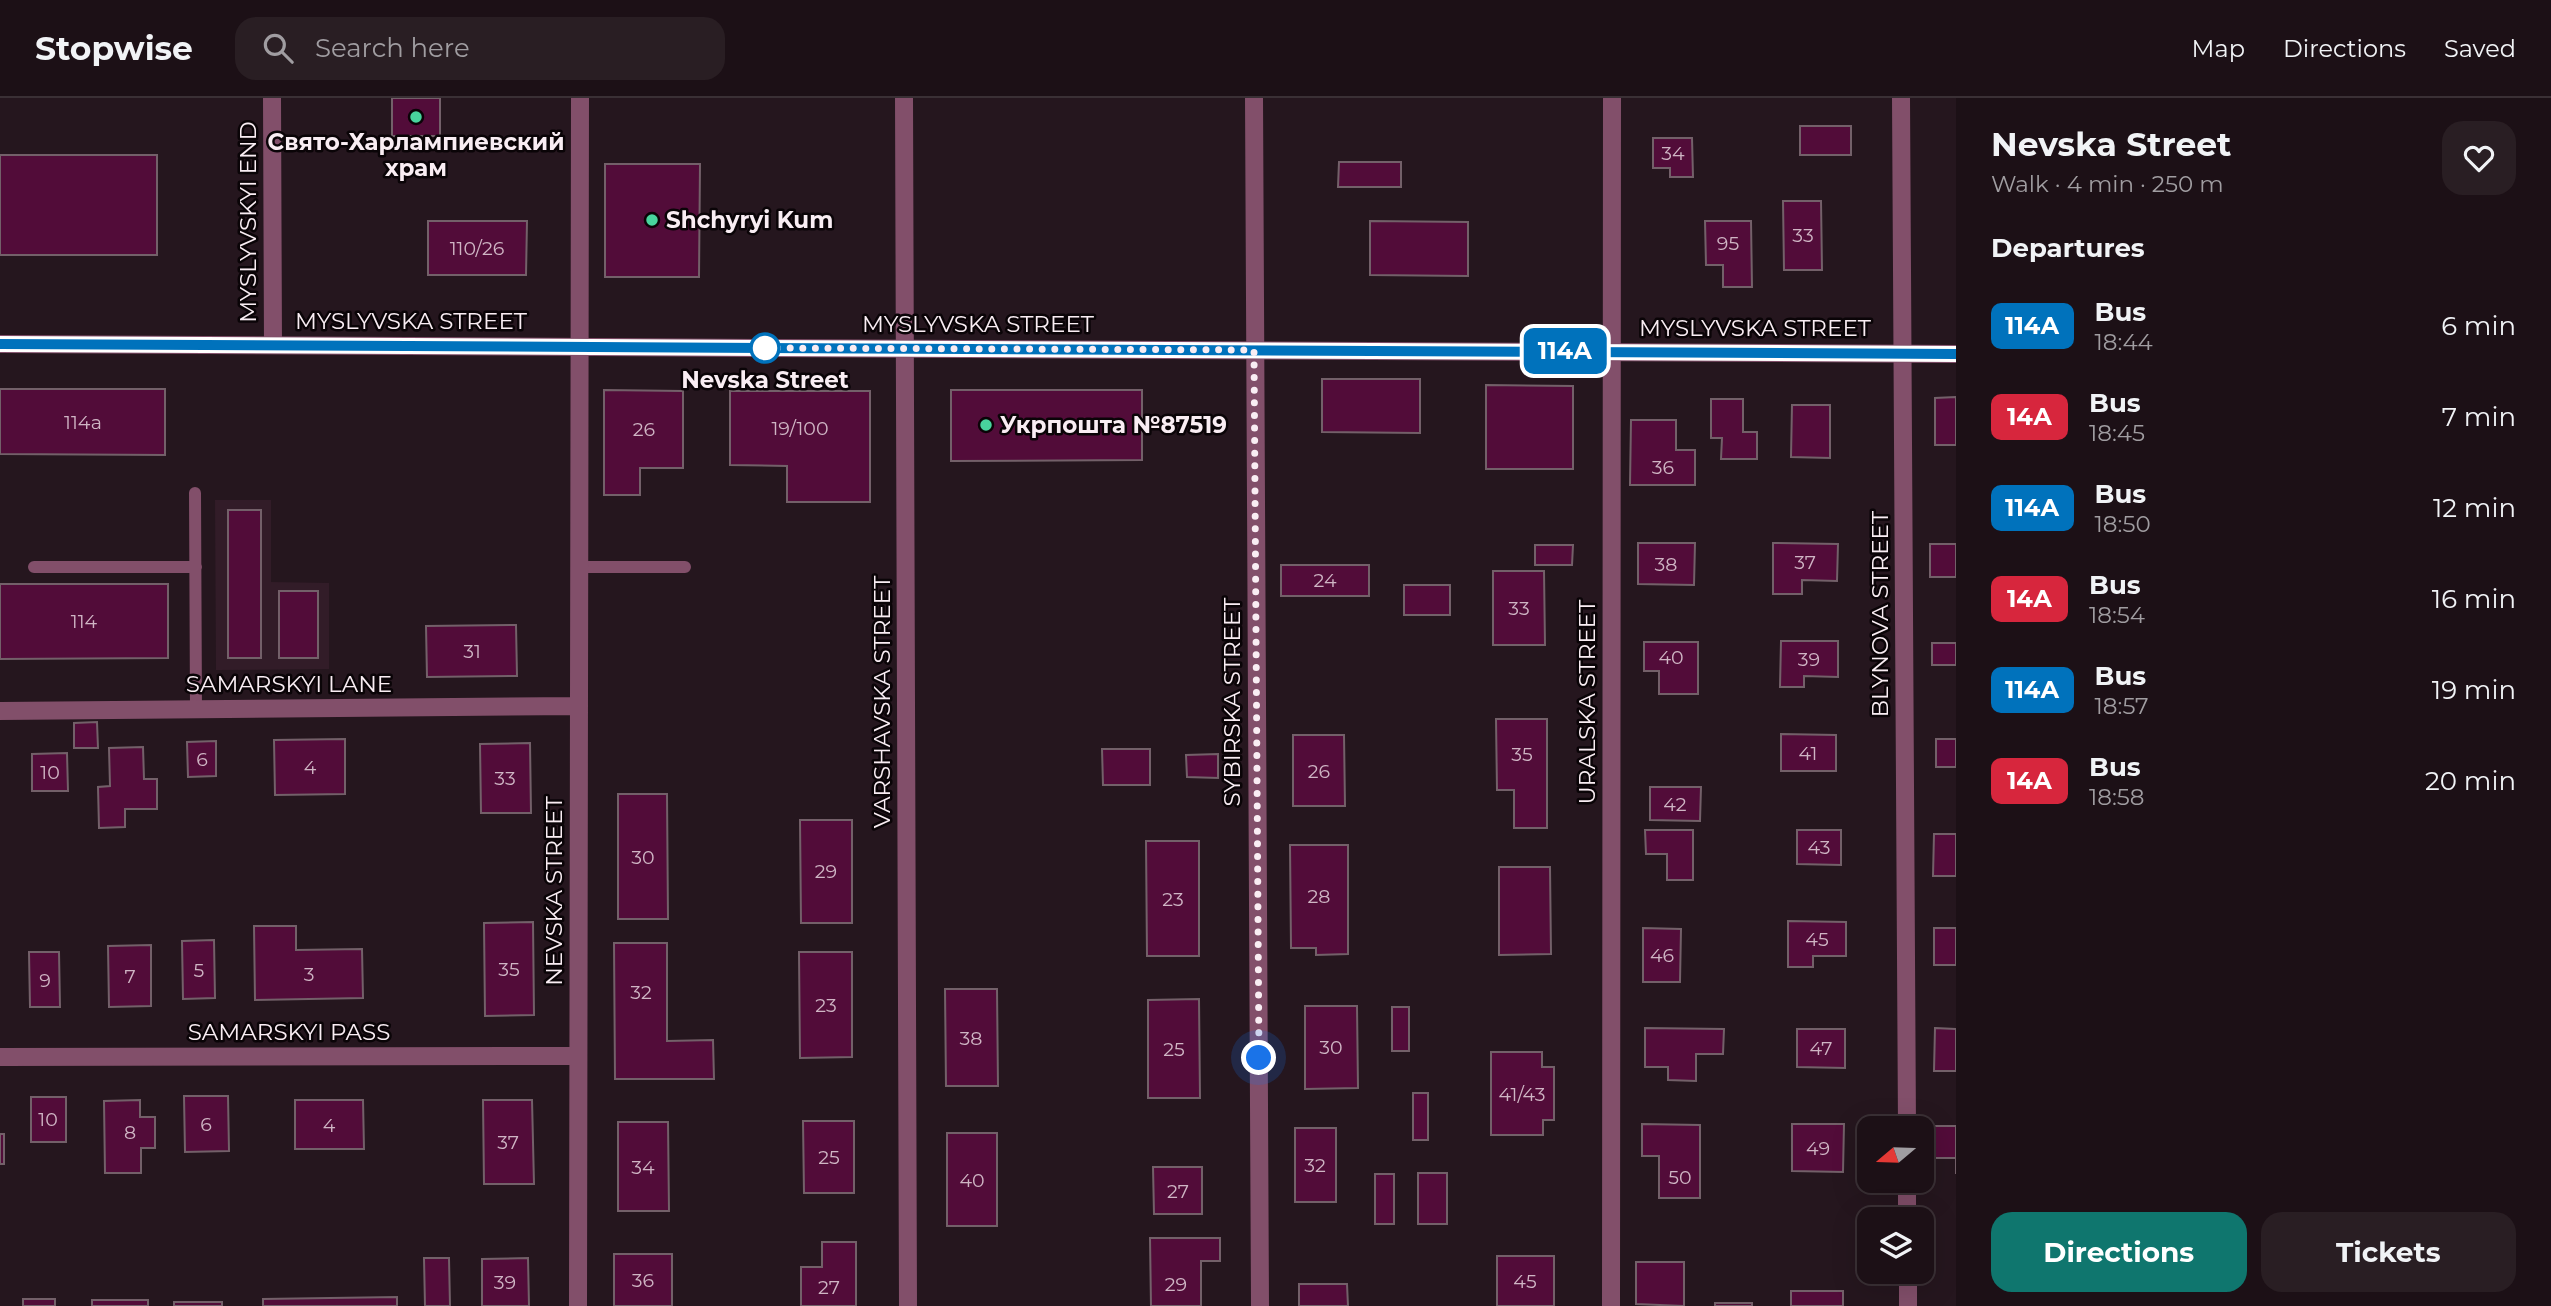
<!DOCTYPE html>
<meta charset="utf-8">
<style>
body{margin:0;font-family:Montserrat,sans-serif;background:#291e23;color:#f1f3f6;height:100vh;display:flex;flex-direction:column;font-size:26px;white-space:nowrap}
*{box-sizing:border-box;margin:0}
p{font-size:23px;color:#a09da1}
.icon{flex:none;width:38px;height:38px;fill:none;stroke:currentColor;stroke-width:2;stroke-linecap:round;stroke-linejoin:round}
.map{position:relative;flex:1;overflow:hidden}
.panel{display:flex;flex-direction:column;background:#1c1016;width:595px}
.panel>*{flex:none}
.badge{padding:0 14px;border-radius:10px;font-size:24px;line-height:46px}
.needle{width:46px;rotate:251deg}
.tools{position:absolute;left:1857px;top:1018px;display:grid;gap:14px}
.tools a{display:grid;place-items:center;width:77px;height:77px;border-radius:14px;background:#1c1016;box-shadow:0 7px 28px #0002,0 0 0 2px #3a3035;font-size:35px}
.you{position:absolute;width:35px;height:35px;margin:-18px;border:5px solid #fff;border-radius:50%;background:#1a73e8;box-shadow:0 0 0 10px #1a73e833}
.map>.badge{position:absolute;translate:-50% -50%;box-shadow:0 0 0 4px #fff}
h2{padding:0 35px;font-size:26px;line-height:63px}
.round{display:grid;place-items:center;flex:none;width:74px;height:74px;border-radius:21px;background:#291e23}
.head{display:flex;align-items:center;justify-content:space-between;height:119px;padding:0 35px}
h1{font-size:33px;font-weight:700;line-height:52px}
.primary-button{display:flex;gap:14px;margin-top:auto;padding:14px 35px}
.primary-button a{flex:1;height:80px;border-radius:21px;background:#0f766e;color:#fff;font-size:28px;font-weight:700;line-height:80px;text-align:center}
.primary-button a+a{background:#291e23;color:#f1f3f6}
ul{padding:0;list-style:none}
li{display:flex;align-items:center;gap:21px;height:91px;padding:0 35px}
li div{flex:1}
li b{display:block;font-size:26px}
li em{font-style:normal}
li .badge{min-width:77px;font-weight:700;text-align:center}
header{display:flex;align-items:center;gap:42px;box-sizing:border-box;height:98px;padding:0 35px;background:#1c1016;border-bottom:2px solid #3a3035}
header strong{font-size:33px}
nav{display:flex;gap:38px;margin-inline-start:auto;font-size:24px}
.search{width:490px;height:63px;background:#291e23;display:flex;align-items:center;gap:18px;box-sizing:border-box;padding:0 24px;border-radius:21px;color:#a09da1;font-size:26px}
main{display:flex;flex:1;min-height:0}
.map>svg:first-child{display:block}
.built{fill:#321c28}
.building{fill:#520c39;stroke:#736069;stroke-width:2}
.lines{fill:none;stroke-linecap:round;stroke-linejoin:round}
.service{stroke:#824f6a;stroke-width:12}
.minor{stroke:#824f6a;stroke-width:18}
.tertiary{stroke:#824f6a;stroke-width:18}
.line-casing{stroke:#fff;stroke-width:16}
.line{stroke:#0072bc;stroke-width:10}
.walk{stroke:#f9edf3;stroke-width:7;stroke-dasharray:0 12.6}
.poi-dot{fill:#48d49d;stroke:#0a0407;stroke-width:2.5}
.stop-dot{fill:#fff;stroke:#0072bc;stroke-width:3.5}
.labels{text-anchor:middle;stroke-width:5;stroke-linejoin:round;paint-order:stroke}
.number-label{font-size:19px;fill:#cfb5c4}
.poi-label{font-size:23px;font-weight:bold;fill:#f9edf3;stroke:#0a0407;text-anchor:start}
.street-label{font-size:23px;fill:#f9edf3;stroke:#0a0407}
.stop-label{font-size:23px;font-weight:bold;fill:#f9edf3;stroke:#0a0407}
</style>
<header>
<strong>Stopwise</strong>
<div class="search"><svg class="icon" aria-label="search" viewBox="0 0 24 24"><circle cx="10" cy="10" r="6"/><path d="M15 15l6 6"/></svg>Search here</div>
<nav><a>Map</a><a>Directions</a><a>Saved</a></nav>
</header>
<main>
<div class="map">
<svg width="1956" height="1208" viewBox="0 0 1956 1208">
<rect width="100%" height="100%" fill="#25161e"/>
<path class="built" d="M215 402H271V484L329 485V571L216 572Z"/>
<path class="building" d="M392 0H440V38H392Z
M1800 28H1851V57H1800Z
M1653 40H1692L1693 79H1670V70H1653Z
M0 57H157V157H0Z
M1339 64H1401V89H1338Z
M605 66H700L699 179H605Z
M1783 103H1821L1822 172H1784Z
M428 123H527L526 177H428Z
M1370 123 1468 124V178L1370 177Z
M1705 123H1751L1752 189H1723V167H1706Z
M1322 281H1420V335L1322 334Z
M1486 287 1573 288V371H1486Z
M0 291H165V357L0 356Z
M604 292 683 293V370H640V397H604Z
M951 292H1142V362L951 363Z
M730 293H870V404H787V368L730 367Z
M1956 299V347H1935V300Z
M1711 301H1743V334H1757V361H1721L1722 340H1711Z
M1792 307H1830V360L1791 359Z
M1631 322H1676V352H1695V387H1630Z
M228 412H261V560H228Z
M1638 445H1695L1694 487 1638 486Z
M1773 445 1838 446 1837 483 1802 482V496H1773Z
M1930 446H1956V479H1930Z
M1535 447H1573L1572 467H1535Z
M1281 467H1369V498H1281Z
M1493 473H1544L1545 547H1493Z
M0 486H168V560L0 561Z
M1404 487H1450V517H1404Z
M279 493H318V560H279Z
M516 527 517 578 427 579 426 528Z
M1781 543H1838V579L1804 578V589H1780Z
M1644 544H1698V596H1659V573H1644Z
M1932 545H1956V567H1932Z
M1496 621H1547V730H1514V692H1497Z
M97 624 98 650H74V625Z
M1781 636 1836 637V673H1781Z
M1293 637H1344L1345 708H1293Z
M345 641V696L275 697 274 642Z
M1936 641H1956V669H1936Z
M216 643V678L188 679 187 644Z
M530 645 531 715H481L480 646Z
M143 649 144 681H157V711H125V729L99 730 98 689 110 688 109 650Z
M1102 651H1150V687H1103Z
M67 655 68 693H32V656Z
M1218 656V680L1187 679 1186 657Z
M1650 689H1701L1700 723 1650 722Z
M618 696H667L668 821H618Z
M800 722H852V825H801Z
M1645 732H1693V782H1667V756H1646Z
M1797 732H1841V767L1797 766Z
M1934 736H1956V778H1933Z
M1146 743H1199V858H1147Z
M1290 747H1348V856L1316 857V850H1291Z
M1499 769H1550L1551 856 1499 857Z
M1788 823 1846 824V858H1813V869H1788Z
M533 824 534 917 485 918 484 825Z
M254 828H296V852L362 851 363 900 255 902Z
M1643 830 1681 831 1680 884H1643Z
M1934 830H1956V867H1934Z
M214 842 215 900 183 901 182 843Z
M614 845H667V943L713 942 714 981H615Z
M151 847V908L109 909 108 848Z
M29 854H59L60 909H30Z
M799 854H852V959L800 960Z
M945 891H997L998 988H946Z
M1199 901 1200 1000H1148V902Z
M1305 908H1357L1358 990 1305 991Z
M1392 909H1409V953H1392Z
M1645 930 1724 931 1723 956H1696V983L1668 982V969H1645Z
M1935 930 1956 931V973H1934Z
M1797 931H1845V970L1797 969Z
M1491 954H1542V969H1554V1022H1543V1037H1491Z
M1413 995H1428V1042H1413Z
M184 998H228L229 1053 185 1054Z
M31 999H66V1044H31Z
M140 1002V1019H155V1050H141V1075H105L104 1003Z
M295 1002H363L364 1051H295Z
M483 1002H532L534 1086H484Z
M803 1023H854V1095H804Z
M618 1024H668L669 1113H618Z
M1642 1026 1700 1027V1100H1659V1058H1642Z
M1792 1026H1844L1843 1074 1792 1073Z
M1933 1028H1956V1076V1060H1933Z
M1295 1030H1336V1104H1295Z
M947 1035H997V1128H947Z
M0 1036H4V1066H0Z
M1153 1069H1202V1116H1154Z
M1418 1075H1447V1126H1418Z
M1375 1076H1394V1126H1375Z
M1150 1140H1220V1163H1201V1208H1151Z
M822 1144H856V1208H801V1169H822Z
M614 1156H672V1208H614Z
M1497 1158H1554V1208H1497Z
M424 1160H449L450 1208H425Z
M528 1160 529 1208H482V1161Z
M1636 1164H1684V1208L1636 1206Z
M1299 1186H1347L1348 1208H1299Z
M1791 1193H1843V1208H1791Z
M397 1199V1208H263V1201Z
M23 1201H55V1208H23Z
M92 1202H148V1208H92Z
M174 1204H222V1208H174Z
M1715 1205H1752V1208H1715Z"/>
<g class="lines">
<path class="service" d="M195 395 196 611
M34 469H196
M579 469H685"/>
<path class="minor" d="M272 0 273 247
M904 0 908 1208
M1254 0 1260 1208
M1901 0 1907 1031
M0 613 579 608
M0 959 578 958
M1907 1083V1122
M1908 1174V1208
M578 1208 580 0
M1611 1208 1612 0"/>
<path class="tertiary" d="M0 246 1956 256"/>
</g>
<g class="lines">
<defs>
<path id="line" d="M0 246 1956 256"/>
</defs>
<use href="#line" class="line-casing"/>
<use href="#line" class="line"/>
<path class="walk" d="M765 250 1254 252 1259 960"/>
</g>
<g class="poi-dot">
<circle cx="416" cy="19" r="7"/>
<circle cx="652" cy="122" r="7"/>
<circle cx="986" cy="327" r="7"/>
</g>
<circle class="stop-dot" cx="765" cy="250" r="14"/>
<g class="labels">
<g class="number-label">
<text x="1673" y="62">34</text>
<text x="1803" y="144">33</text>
<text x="1728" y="152">95</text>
<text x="477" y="157">110/26</text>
<text x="83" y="331">114а</text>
<text x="800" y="337">19/100</text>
<text x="644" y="338">26</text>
<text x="1663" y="376">36</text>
<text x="1805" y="471">37</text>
<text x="1666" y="473">38</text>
<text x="1325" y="489">24</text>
<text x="1519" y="517">33</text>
<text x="84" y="530">114</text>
<text x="472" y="560">31</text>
<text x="1671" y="566">40</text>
<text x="1809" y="568">39</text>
<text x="1808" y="662">41</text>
<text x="1522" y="663">35</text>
<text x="202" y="668">6</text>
<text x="310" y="676">4</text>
<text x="1319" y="680">26</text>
<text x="50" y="681">10</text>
<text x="505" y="687">33</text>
<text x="1675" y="713">42</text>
<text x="1819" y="756">43</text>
<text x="643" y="766">30</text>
<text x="826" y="780">29</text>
<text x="1319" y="805">28</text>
<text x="1173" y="808">23</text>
<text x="1817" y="848">45</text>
<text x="1662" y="864">46</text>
<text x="509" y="878">35</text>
<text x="199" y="879">5</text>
<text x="309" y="883">3</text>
<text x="130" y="885">7</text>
<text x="45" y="889">9</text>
<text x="641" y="901">32</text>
<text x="826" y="914">23</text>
<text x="971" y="947">38</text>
<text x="1331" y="956">30</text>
<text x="1821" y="957">47</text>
<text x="1174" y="958">25</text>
<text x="1522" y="1003">41/43</text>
<text x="48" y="1028">10</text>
<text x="206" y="1033">6</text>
<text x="329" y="1034">4</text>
<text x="130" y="1041">8</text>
<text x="508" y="1051">37</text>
<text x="1818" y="1057">49</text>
<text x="829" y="1066">25</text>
<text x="1315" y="1074">32</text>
<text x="643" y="1076">34</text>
<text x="1680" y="1086">50</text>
<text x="972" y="1089">40</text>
<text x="1178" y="1100">27</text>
<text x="643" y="1189">36</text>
<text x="1525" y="1190">45</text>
<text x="505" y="1191">39</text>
<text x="1176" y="1193">29</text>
<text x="829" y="1196">27</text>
</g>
<g class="poi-label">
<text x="416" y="52" text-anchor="middle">Свято-Харлампиевский<tspan x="416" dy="26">храм</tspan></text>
<text x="666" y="130">Shchyryi Kum</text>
<text x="1000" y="335">Укрпошта №87519</text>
</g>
<g class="street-label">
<text transform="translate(248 124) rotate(-90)" y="8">MYSLYVSKYI END</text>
<text x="411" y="231">MYSLYVSKA STREET</text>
<text x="978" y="234">MYSLYVSKA STREET</text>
<text x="1755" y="238">MYSLYVSKA STREET</text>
<text transform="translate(1880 516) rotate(-90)" y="8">BLYNOVA STREET</text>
<text x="289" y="594">SAMARSKYI LANE</text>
<text transform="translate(882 604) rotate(-90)" y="8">VARSHAVSKA STREET</text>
<text transform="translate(1232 604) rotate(-90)" y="8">SYBIRSKA STREET</text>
<text transform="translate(1587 604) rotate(-90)" y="8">URALSKA STREET</text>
<text transform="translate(554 793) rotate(-90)" y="8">NEVSKA STREET</text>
<text x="289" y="942">SAMARSKYI PASS</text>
</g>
<g class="stop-label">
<text x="765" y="290">Nevska Street</text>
</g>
</g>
</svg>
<div class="tools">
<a><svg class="needle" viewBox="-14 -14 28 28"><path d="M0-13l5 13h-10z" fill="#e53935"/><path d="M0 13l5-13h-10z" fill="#a09da1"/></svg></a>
<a><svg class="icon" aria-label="layers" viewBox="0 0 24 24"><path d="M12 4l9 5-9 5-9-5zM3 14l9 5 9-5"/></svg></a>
</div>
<div class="you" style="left:1259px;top:960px"></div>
<b class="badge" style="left:1565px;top:253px;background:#0072bc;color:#fff">114А</b>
</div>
<section class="panel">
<div class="head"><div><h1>Nevska Street</h1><p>Walk · 4 min · 250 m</p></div><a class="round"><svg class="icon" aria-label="heart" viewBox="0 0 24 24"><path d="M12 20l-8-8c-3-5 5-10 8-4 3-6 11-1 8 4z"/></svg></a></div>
<h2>Departures</h2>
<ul>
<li><span class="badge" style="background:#0072bc;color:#fff">114А</span><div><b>Bus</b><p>18:44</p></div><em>6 min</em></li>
<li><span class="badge" style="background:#d7263d;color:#fff">14А</span><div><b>Bus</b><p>18:45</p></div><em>7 min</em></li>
<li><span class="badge" style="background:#0072bc;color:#fff">114А</span><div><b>Bus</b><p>18:50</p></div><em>12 min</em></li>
<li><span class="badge" style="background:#d7263d;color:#fff">14А</span><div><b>Bus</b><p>18:54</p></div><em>16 min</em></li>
<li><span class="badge" style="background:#0072bc;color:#fff">114А</span><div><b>Bus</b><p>18:57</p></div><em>19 min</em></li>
<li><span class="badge" style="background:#d7263d;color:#fff">14А</span><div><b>Bus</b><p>18:58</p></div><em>20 min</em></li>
</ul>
<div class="primary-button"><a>Directions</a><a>Tickets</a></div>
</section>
</main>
